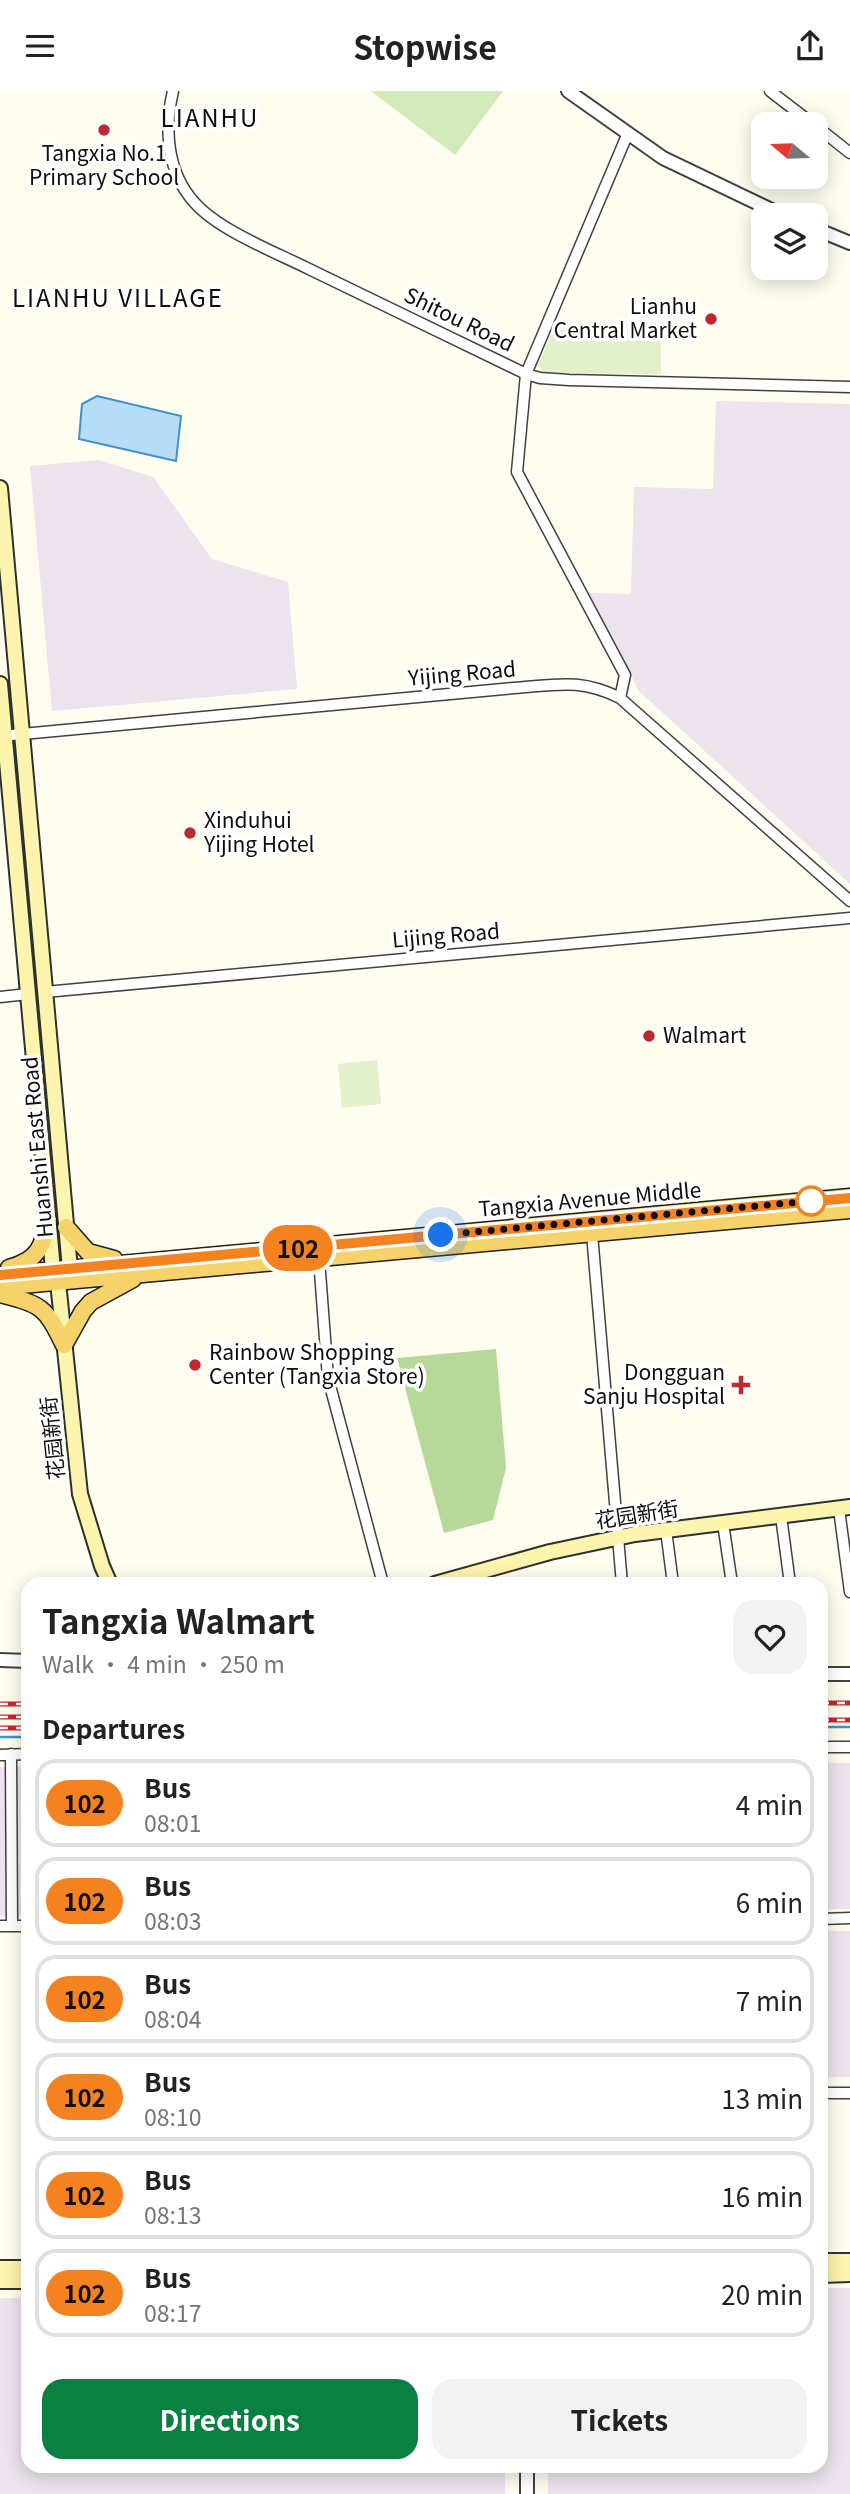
<!DOCTYPE html>
<meta charset="utf-8">
<style>
body{margin:0;font-family:Georgia,"Noto Sans SC",serif;background:#f2f2f2;color:#222;height:100vh;display:flex;flex-direction:column;font-size:26px;white-space:nowrap}
*{box-sizing:border-box;margin:0}
p{font-size:23px;color:#767676}
.icon{flex:none;width:38px;height:38px;fill:none;stroke:currentColor;stroke-width:2;stroke-linecap:round;stroke-linejoin:round}
.map{position:relative;flex:1;overflow:hidden}
.drawer{position:absolute;left:21px;top:1486px;width:807px;height:896px;display:flex;flex-direction:column;background:#fff;border-radius:21px;box-shadow:0 4px 18px #0003}
.drawer>*{flex:none}
.badge{padding:0 14px;border-radius:23px;font-size:24px;line-height:46px}
.needle{width:46px;rotate:289deg}
.tools{position:absolute;left:751px;top:21px;display:grid;gap:14px}
.tools a{display:grid;place-items:center;width:77px;height:77px;border-radius:14px;background:#fff;box-shadow:0 4px 18px #0003;font-size:35px}
.you{position:absolute;width:35px;height:35px;margin:-18px;border:5px solid #fff;border-radius:50%;background:#1a73e8;box-shadow:0 0 0 10px #1a73e833}
.map>.badge{position:absolute;translate:-50% -50%;box-shadow:0 0 0 4px #fff}
h2{padding:0 21px;font-size:26px;line-height:63px}
.round{display:grid;place-items:center;flex:none;width:74px;height:74px;border-radius:21px;background:#f2f2f2}
.summary{display:flex;align-items:center;justify-content:space-between;height:119px;padding:0 21px}
h1{font-size:33px;font-weight:700;line-height:52px}
.primary-button{display:flex;gap:14px;margin-top:auto;padding:14px 21px}
.primary-button a{flex:1;height:80px;border-radius:21px;background:#0b8043;color:#fff;font-size:28px;font-weight:700;line-height:80px;text-align:center}
.primary-button a+a{background:#f2f2f2;color:#222}
ul{padding:0;list-style:none}
li{display:flex;align-items:center;gap:21px;height:88px;margin:0 14px 10px;padding:0 7px;border:4px solid #e0e0e0;border-radius:21px}
li div{flex:1}
li b{display:block;font-size:26px}
li em{font-style:normal}
li .badge{min-width:77px;font-weight:700;text-align:center}
header{display:flex;justify-content:space-between;align-items:center;height:91px;padding:0 21px;background:#fff;font-size:32px;font-weight:700}
.map>svg:first-child{display:block}
.industrial{fill:#ece3ed}
.green{fill:#d2e9ba}
.forest{fill:#b6d99a}
.pitch{fill:#e3f0cc}
.water{fill:#b6ddf5;stroke:#3e92ca;stroke-width:2}
.lines{fill:none;stroke-linecap:round;stroke-linejoin:round}
.stream{stroke:#3e92ca;stroke-width:2.5}
.minor-casing{stroke:#414141;stroke-width:13}
.tertiary-casing{stroke:#414141;stroke-width:16}
.secondary-casing{stroke:#303030;stroke-width:18}
.primary-casing{stroke:#1f1f1f;stroke-width:19}
.minor{stroke:#fff;stroke-width:10}
.tertiary{stroke:#fff;stroke-width:12}
.secondary{stroke:#fdf4ad;stroke-width:14}
.primary{stroke:#f5d36a;stroke-width:16}
.rail-casing{stroke:#bc2930;stroke-width:5}
.rail{stroke:#fff;stroke-width:2.5;stroke-dasharray:8;stroke-linecap:butt}
.line-casing{stroke:#fff;stroke-width:16}
.line{stroke:#f58220;stroke-width:10}
.walk{stroke:#0e0e0e;stroke-width:7;stroke-dasharray:0 12.6}
.poi-dot{fill:#bc2930;stroke:#fff;stroke-width:2.5}
.stop-dot{fill:#fff;stroke:#f58220;stroke-width:3.5}
.labels{text-anchor:middle;stroke-width:7;stroke-linejoin:round;paint-order:stroke}
.poi-label{font-size:21px;fill:#0e0e0e;stroke:#fff;text-anchor:start}
.street-label{font-size:21px;fill:#0e0e0e;stroke:#fff}
.quarter-label{font-size:24px;letter-spacing:2px;fill:#0e0e0e;stroke:#fff}
</style>
<header><svg class="icon" aria-label="menu" viewBox="0 0 24 24"><path d="M4 6h16M4 12h16M4 18h16"/></svg>Stopwise<svg class="icon" aria-label="share" viewBox="0 0 24 24"><path d="M12 15V3M7 8l5-5 5 5M5 13v7h14v-7"/></svg></header>
<div class="map">
<svg width="850" height="2403" viewBox="0 0 850 2403">
<rect width="100%" height="100%" fill="#fffcf0"/>
<path class="industrial" d="M716 310 850 313V793L639 600 588 502 631 503 634 396 713 398Z
M99 369 153 386 212 468 288 491 297 598 52 620 30 375Z
M821 1672H850V1818H821Z
M28 1675V1825H0V1676Z
M821 1840H850V1986H821Z
M821 2197H850V2403H548V2375H821Z
M0 2207H28V2375H505V2403H0Z"/>
<path class="green" d="M371 0H503L455 64Z"/>
<path class="forest" d="M496 1258 506 1377 493 1429 444 1442 397 1267Z"/>
<path class="pitch" d="M553 239 661 240V283L545 282 538 274Z
M377 969 381 1013 342 1017 338 973Z"/>
<path class="water" d="M97 305 181 325 176 370 79 348 82 313Z"/>
<g class="lines">
<path class="stream" d="M821 1636H850
M0 1646H28"/>
<defs>
<path id="minor" d="M173 0C164 38 167 81 194 111 218 139 275 161 309 178 381 213 454 248 526 283L540 287 569 289 850 296
M770 0 813 33
M816 35 850 62
M620 607 625 584 517 381 526 283 628 42
M1 645 514 597C557 594 580 587 620 607L850 810
M45 901 850 827
M0 906 28 903
M592 1143 622 1493
M319 1168 328 1287 383 1493
M839 1418 850 1501
M781 1425 790 1493
M723 1432 732 1493
M666 1439 673 1493
M821 1656H850
M11 1663 12 1835
M0 1664 28 1663
M821 1828 850 1827
M0 1835H28
M821 2002H850"/>
<path id="tertiary" d="M568 0 663 67 782 124
M816 138 850 152
M0 1569 28 1570
M821 1583H850
M527 2403V2375"/>
<path id="secondary" d="M0 397 70 1178 64 1185
M0 593 53 1179 58 1191 80 1403 102 1475 110 1493
M435 1493 550 1461 635 1443 850 1416
M821 2170H850
M0 2177H28
M821 2184 850 2183
M0 2190H28"/>
<path id="primary" d="M66 1136 88 1161 114 1168
M9 1177C38 1169 43 1156 48 1129
M0 1184 850 1106
M0 1196 850 1119
M0 1203C42 1214 45 1215 64 1254
M64 1254 83 1220 91 1211 133 1188"/>
</defs>
<use href="#minor" class="minor-casing"/>
<use href="#tertiary" class="tertiary-casing"/>
<use href="#secondary" class="secondary-casing"/>
<use href="#primary" class="primary-casing"/>
<use href="#minor" class="minor"/>
<use href="#tertiary" class="tertiary"/>
<use href="#secondary" class="secondary"/>
<use href="#primary" class="primary"/>
<defs>
<path id="rail" d="M821 1612H850
M0 1613H28
M0 1626H28
M821 1629H850
M0 1637H28"/>
</defs>
<use href="#rail" class="rail-casing"/>
<use href="#rail" class="rail"/>
</g>
<g class="lines">
<defs>
<path id="line" d="M0 1184 850 1107"/>
</defs>
<use href="#line" class="line-casing"/>
<use href="#line" class="line"/>
<path class="walk" d="M441 1144 811 1110"/>
</g>
<g class="poi-dot">
<circle cx="104" cy="39" r="7"/>
<circle cx="711" cy="228" r="7"/>
<circle cx="190" cy="742" r="7"/>
<circle cx="649" cy="945" r="7"/>
<circle cx="195" cy="1274" r="7"/>
<path d="M737.5 1283.5h7v7h7v7h-7v7h-7v-7h-7v-7h7z"/>
</g>
<circle class="stop-dot" cx="811" cy="1110" r="14"/>
<g class="labels">
<g class="poi-label">
<text x="104" y="70" text-anchor="middle">Tangxia No.1<tspan x="104" dy="24">Primary School</tspan></text>
<text x="697" y="223" text-anchor="end">Lianhu<tspan x="697" dy="24">Central Market</tspan></text>
<text x="204" y="737">Xinduhui<tspan x="204" dy="24">Yijing Hotel</tspan></text>
<text x="663" y="952">Walmart</text>
<text x="209" y="1269">Rainbow Shopping<tspan x="209" dy="24">Center (Tangxia Store)</tspan></text>
<text x="725" y="1289" text-anchor="end">Dongguan<tspan x="725" dy="24">Sanju Hospital</tspan></text>
</g>
<g class="street-label">
<text transform="translate(459 229) rotate(26)" y="7">Shitou Road</text>
<text transform="translate(462 583) rotate(-5)" y="7">Yijing Road</text>
<text transform="translate(446 845) rotate(-5)" y="7">Lijing Road</text>
<text transform="translate(38 1056) rotate(-95)" y="7">Huanshi East Road</text>
<text transform="translate(590 1109) rotate(-5)" y="7">Tangxia Avenue Middle</text>
<text transform="translate(53 1347) rotate(-96)" y="7">花园新街</text>
<text transform="translate(637 1424) rotate(-9)" y="7">花园新街</text>
</g>
<g class="quarter-label">
<text x="210" y="36">LIANHU</text>
<text x="118" y="216">LIANHU VILLAGE</text>
</g>
</g>
</svg>
<div class="tools">
<a><svg class="needle" viewBox="-14 -14 28 28"><path d="M0-13l5 13h-10z" fill="#e53935"/><path d="M0 13l5-13h-10z" fill="#767676"/></svg></a>
<a><svg class="icon" aria-label="layers" viewBox="0 0 24 24"><path d="M12 4l9 5-9 5-9-5zM3 14l9 5 9-5"/></svg></a>
</div>
<div class="you" style="left:441px;top:1144px"></div>
<b class="badge" style="left:298px;top:1157px;background:#f58220;color:#111">102</b>
<section class="drawer">
<div class="summary"><div><h1>Tangxia Walmart</h1><p>Walk · 4 min · 250 m</p></div><a class="round"><svg class="icon" aria-label="heart" viewBox="0 0 24 24"><path d="M12 20l-8-8c-3-5 5-10 8-4 3-6 11-1 8 4z"/></svg></a></div>
<h2>Departures</h2>
<ul>
<li><span class="badge" style="background:#f58220;color:#111">102</span><div><b>Bus</b><p>08:01</p></div><em>4 min</em></li>
<li><span class="badge" style="background:#f58220;color:#111">102</span><div><b>Bus</b><p>08:03</p></div><em>6 min</em></li>
<li><span class="badge" style="background:#f58220;color:#111">102</span><div><b>Bus</b><p>08:04</p></div><em>7 min</em></li>
<li><span class="badge" style="background:#f58220;color:#111">102</span><div><b>Bus</b><p>08:10</p></div><em>13 min</em></li>
<li><span class="badge" style="background:#f58220;color:#111">102</span><div><b>Bus</b><p>08:13</p></div><em>16 min</em></li>
<li><span class="badge" style="background:#f58220;color:#111">102</span><div><b>Bus</b><p>08:17</p></div><em>20 min</em></li>
</ul>
<div class="primary-button"><a>Directions</a><a>Tickets</a></div>
</section>
</div>
